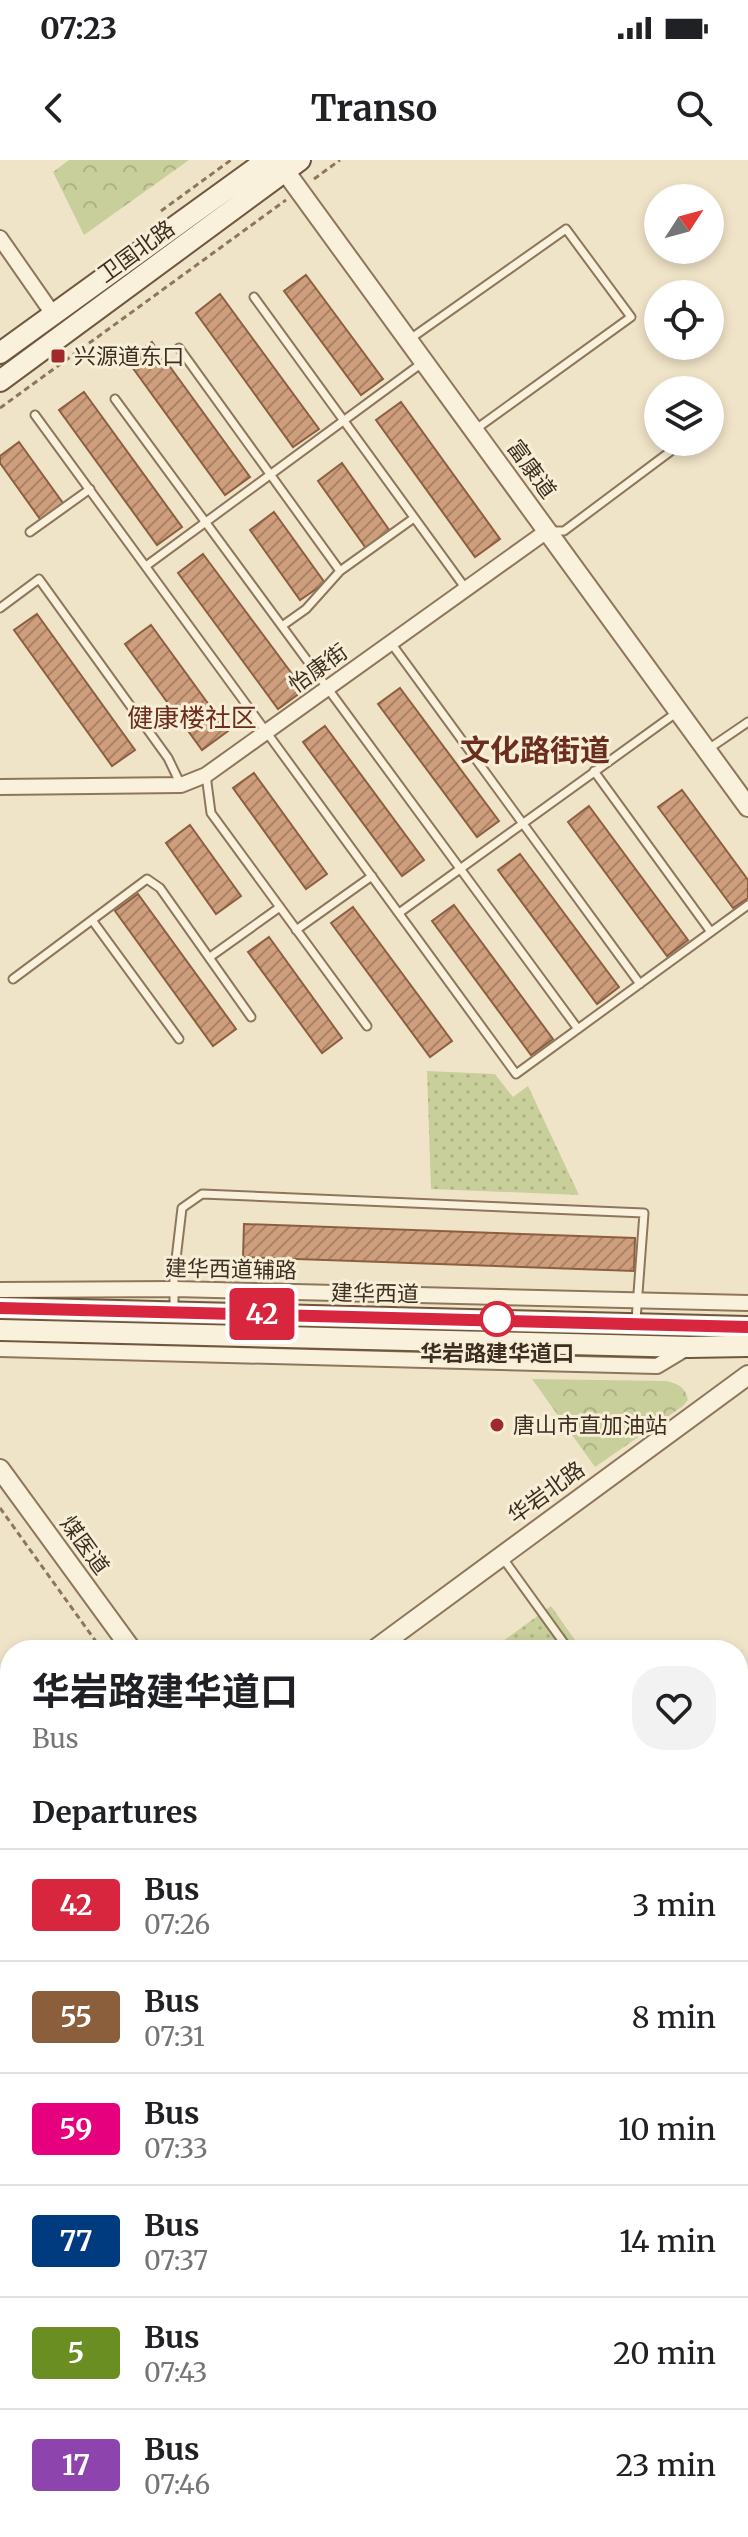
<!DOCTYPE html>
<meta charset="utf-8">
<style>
body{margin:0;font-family:Merriweather,"Noto Sans SC",serif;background:#f2f2f2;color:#202124;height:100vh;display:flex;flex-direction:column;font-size:30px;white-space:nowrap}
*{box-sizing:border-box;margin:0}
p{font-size:26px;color:#757577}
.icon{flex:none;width:44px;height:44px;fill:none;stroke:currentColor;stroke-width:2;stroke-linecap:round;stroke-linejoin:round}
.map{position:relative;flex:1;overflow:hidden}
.side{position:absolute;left:0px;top:1480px;width:748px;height:898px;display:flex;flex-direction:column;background:#fff;border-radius:32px 32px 0 0;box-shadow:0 4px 12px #0003}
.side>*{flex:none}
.badge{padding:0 16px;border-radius:6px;font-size:28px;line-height:52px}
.needle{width:52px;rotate:54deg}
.tools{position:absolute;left:644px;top:24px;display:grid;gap:16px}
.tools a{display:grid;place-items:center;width:80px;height:80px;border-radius:50%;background:#fff;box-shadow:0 4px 12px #0003;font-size:40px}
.map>.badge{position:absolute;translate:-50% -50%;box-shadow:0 0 0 4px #fff}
h2{padding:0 32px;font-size:30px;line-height:72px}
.round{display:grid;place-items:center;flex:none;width:84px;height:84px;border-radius:32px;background:#f2f2f2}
.headline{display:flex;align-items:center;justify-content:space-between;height:136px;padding:0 32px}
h1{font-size:38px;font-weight:700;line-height:60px}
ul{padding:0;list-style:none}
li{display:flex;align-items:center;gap:24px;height:112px;padding:0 32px;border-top:2px solid #e0e0e0}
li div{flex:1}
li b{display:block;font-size:30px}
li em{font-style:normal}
li .badge{min-width:88px;font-weight:700;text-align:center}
.status{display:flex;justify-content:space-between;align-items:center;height:56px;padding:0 40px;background:#fff;direction:ltr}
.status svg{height:22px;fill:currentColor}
header{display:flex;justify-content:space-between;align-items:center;height:104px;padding:0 32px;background:#fff;font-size:36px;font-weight:700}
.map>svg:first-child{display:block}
.forest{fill:url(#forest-crowns)}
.park{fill:url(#park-dots)}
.pitch{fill:#c9cf9b}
.building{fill:url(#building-hatch);stroke:#8d5f41;stroke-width:2}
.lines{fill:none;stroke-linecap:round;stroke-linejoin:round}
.service-casing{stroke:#8d765c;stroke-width:11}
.pedestrian-casing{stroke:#8d765c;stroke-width:15}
.minor-casing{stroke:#8d765c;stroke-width:18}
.tertiary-casing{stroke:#8d765c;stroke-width:22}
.secondary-casing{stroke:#6f573f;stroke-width:24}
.path{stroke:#8d765c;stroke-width:3;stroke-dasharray:6 4;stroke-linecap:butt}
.service{stroke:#faf1dc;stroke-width:7}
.pedestrian{stroke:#faf1dc;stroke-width:11}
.minor{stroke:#faf1dc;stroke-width:14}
.tertiary{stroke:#faf1dc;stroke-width:18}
.secondary{stroke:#faf1dc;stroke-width:20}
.line-casing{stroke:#fff;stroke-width:18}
.line{stroke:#d7263d;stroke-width:12}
.poi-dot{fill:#9e2a2b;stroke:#f7eed8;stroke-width:3}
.stop-dot{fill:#fff;stroke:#d7263d;stroke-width:4}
.labels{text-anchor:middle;stroke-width:6;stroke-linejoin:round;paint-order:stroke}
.street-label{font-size:22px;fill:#3d2e20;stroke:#f7eed8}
.poi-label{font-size:22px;fill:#3d2e20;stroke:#f7eed8;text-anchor:start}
.stop-label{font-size:22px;font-weight:bold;fill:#3d2e20;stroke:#f7eed8}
.quarter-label{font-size:26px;fill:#6b2e1e;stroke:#f7eed8}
.district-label{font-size:30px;font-weight:bold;fill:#6b2e1e;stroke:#f7eed8}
</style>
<div class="status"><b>07:23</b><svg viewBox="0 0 49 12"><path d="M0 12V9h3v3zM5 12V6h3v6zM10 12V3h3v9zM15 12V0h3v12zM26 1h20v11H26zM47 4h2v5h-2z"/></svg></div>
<header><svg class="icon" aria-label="back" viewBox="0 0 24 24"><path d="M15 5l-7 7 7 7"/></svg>Transo<svg class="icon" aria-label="search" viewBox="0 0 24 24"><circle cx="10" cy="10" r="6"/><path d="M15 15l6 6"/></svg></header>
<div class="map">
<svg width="748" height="2377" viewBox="0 0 748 2377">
<defs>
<pattern id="forest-crowns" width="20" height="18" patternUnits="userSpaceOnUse" patternTransform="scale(2)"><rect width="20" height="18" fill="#c9cf9b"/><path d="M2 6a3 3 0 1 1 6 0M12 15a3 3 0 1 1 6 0" fill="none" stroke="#aeb285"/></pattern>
<pattern id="park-dots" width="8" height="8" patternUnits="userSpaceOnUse" patternTransform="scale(2)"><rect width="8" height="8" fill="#c9cf9b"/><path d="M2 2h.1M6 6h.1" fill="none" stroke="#aeb285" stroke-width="1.8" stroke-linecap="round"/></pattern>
<pattern id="building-hatch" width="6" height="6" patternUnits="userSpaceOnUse" patternTransform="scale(2)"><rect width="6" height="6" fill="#cf9f7d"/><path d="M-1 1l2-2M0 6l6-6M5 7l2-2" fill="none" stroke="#a98266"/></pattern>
</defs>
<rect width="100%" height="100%" fill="#f0e4c8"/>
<path class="forest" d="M69 0H189L84 75 53 12Z
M532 1219 666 1221C678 1224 685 1226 688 1240L683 1246 595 1307Z"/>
<path class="park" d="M427 911 495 914 513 937 528 926 579 1035 431 1029Z
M551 1446 582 1490H491Z
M748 1528V2282L738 2268V1535Z
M170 2368H601L588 2377H158Z"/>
<path class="pitch" d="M10 2245V2368H74L61 2377H0V2252Z"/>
<path class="building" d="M306 115 383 219 361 235 284 131Z
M220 134 319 269 293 287 196 153Z
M152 182 250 317 225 335 127 200Z
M84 232 182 367 157 385 59 250Z
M401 242 500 379 475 397 376 260Z
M19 282 68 350 45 366 0 303V296Z
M342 303 392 374 368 391 318 321Z
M274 352 325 423 300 440 250 370Z
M203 394 304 530 278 549 178 413Z
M37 454 135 590 112 606 14 470Z
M151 465 228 571 202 590 125 484Z
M400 528 499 661 477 677 378 544Z
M325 566 424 700 402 716 303 582Z
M254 613 327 714 306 729 233 628Z
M682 630 748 720V738L733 748 658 647Z
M589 646 688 780 667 796 568 662Z
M190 665 241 736 216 754 166 683Z
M520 694 619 827 597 844 498 710Z
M138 734 236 869 213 886 115 751Z
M454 745 553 879 531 895 432 761Z
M353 747 452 881 430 897 331 763Z
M269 777 342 878 322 893 248 792Z
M244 1064 635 1078 634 1111 243 1097Z
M748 1671V1834L738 1841V1678Z
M738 1711 748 1725V1832L738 1840Z
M0 1891 10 1904V1951L0 1937Z
M738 1996 748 1997V2135L738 2134Z
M738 2018 748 2020V2125L738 2123Z
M3 2054 10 2064V2115L0 2101V2057Z"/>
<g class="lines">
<defs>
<path id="service" d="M254 137 466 429
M410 179 566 69 631 157 476 269
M179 188 340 411
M115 239 578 869
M35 255 516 914 748 745
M551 371H564L683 282
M30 372 90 329
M146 406 422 203
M0 448 39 419 168 598 181 625
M282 466 306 449 340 411 414 358
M391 483 640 824
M707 590 748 562
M594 611 711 772
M206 615 211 653 367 866
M399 753 676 553
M92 760 179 879
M296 770 372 716
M210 797 280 747
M13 819 147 719 160 728 251 857
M174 1149V1116L182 1048 202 1034 644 1053 636 1160
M502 1397 569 1490
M738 1640 748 1645
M738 1658 748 1651
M0 1845 10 1858
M0 2004 10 2018
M0 2046 10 2039
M0 2153 10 2167"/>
<path id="pedestrian" d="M738 2248 748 2240"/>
<path id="minor" d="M0 78 53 154
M0 627 181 625 206 615 547 371
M0 1130 174 1129 748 1143
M0 1189 657 1206 687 1188"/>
<path id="tertiary" d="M277 0 748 647
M0 1309 132 1490
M374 1490 748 1215
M0 1761 10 1754
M738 2319 748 2333"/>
<path id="secondary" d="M0 193 267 0
M0 221 300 0
M0 1148 748 1167
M0 1170 689 1187 748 1186"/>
</defs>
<use href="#service" class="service-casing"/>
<use href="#pedestrian" class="pedestrian-casing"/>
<use href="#minor" class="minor-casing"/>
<use href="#tertiary" class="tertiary-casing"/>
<use href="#secondary" class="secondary-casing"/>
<path class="path" d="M314 19 340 0
M161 51 231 0
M0 248 286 40
M0 1348 102 1490
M738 1583 748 1579
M0 1722 10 1715
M0 1800 10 1793
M738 1941 748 1943
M738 2266 745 2261
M738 2353 748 2363"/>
<use href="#service" class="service"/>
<use href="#pedestrian" class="pedestrian"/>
<use href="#minor" class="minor"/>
<use href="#tertiary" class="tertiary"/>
<use href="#secondary" class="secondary"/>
</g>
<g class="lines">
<defs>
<path id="line" d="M0 1148 748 1167"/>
</defs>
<use href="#line" class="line-casing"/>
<use href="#line" class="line"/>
</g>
<g class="poi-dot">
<rect x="50" y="188" width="16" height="16" rx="4"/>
<circle cx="497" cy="1265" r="8"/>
</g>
<circle class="stop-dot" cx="497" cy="1159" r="16"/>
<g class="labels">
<g class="street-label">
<text transform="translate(136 91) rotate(-36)" y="8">卫国北路</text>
<text transform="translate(532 309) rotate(54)" y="8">富康道</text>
<text transform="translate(318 508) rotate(-36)" y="8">怡康街</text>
<text transform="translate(231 1109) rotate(1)" y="8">建华西道辅路</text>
<text transform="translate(375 1133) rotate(1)" y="8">建华西道</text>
<text transform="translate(546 1332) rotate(-36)" y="8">华岩北路</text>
<text transform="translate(85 1385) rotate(54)" y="8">煤医道</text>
</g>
<g class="poi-label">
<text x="74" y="204">兴源道东口</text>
<text x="513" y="1273">唐山市直加油站</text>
</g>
<g class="stop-label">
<text x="497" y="1201">华岩路建华道口</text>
</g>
<g class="quarter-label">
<text x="192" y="567">健康楼社区</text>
</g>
<g class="district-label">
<text x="535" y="601">文化路街道</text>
</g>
</g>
</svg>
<div class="tools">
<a><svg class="needle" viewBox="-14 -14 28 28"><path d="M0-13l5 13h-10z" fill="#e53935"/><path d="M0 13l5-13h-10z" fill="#757577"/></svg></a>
<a><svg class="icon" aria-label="locate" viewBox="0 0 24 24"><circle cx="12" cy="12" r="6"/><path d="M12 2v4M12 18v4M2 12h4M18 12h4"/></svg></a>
<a><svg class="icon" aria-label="layers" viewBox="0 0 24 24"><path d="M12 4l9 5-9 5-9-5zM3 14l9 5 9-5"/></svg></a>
</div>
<b class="badge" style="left:262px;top:1154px;background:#d7263d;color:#fff">42</b>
<section class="side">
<div class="headline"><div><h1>华岩路建华道口</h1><p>Bus</p></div><a class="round"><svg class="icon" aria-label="heart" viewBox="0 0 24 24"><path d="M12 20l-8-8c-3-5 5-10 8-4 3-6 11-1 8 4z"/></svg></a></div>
<h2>Departures</h2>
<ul>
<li><span class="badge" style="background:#d7263d;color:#fff">42</span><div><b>Bus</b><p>07:26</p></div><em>3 min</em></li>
<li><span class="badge" style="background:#8b5e3c;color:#fff">55</span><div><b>Bus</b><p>07:31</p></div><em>8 min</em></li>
<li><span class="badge" style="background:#e6007e;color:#fff">59</span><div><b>Bus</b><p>07:33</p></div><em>10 min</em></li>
<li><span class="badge" style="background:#003b80;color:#fff">77</span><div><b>Bus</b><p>07:37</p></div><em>14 min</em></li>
<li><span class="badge" style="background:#6b8e23;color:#fff">5</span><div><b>Bus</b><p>07:43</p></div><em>20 min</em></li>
<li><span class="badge" style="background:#8e44ad;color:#fff">17</span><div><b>Bus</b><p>07:46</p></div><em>23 min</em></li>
</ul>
</section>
</div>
